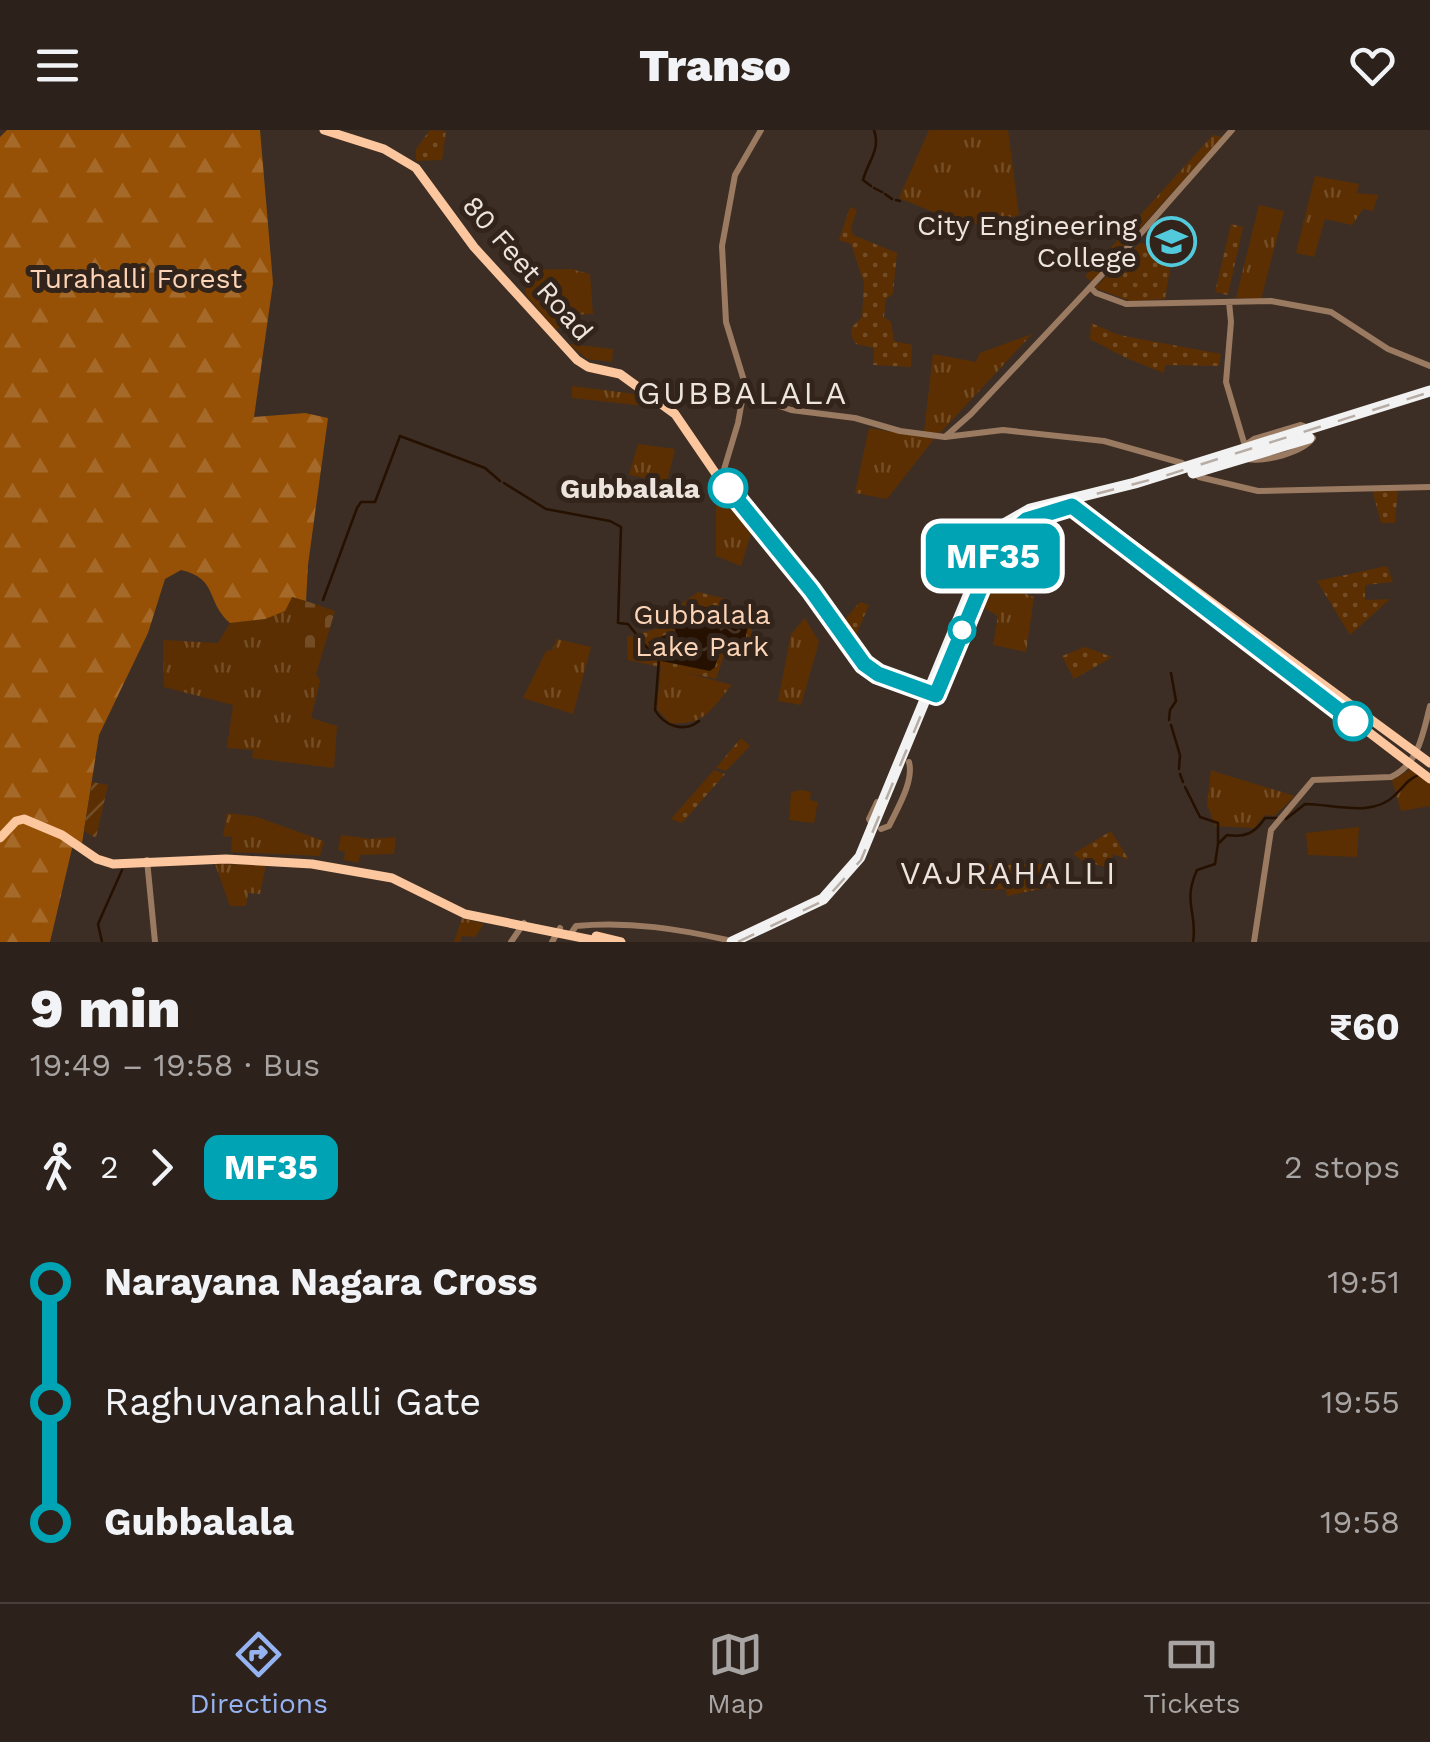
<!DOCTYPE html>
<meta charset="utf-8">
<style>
body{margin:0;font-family:"Work Sans",sans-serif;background:#352a24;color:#f1f3f6;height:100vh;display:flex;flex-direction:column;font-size:38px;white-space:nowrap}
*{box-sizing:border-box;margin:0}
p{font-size:32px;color:#a7a4a3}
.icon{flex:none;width:55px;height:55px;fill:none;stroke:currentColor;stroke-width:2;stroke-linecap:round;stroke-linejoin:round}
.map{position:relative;height:812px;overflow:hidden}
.sheet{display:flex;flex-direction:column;background:#2d221b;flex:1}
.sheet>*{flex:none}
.badge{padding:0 20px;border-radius:15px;font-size:35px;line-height:65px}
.map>.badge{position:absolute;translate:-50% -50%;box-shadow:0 0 0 5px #fff}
.legs{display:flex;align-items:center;gap:15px;height:110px;padding:0 30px;font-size:32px}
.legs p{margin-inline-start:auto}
.overview{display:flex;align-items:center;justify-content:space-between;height:170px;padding:0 30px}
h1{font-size:55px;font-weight:800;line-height:75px}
ul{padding:0 30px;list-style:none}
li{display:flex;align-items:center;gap:35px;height:120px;font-size:38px}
li i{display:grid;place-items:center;width:15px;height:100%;margin:0 12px;background:currentColor}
li i::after{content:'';width:25px;height:25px;margin:-12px;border:8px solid;border-radius:50%;background:#2d221b}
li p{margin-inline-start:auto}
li:first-child i{background:linear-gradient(#0000 50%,currentColor 0)}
li:last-child i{background:linear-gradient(currentColor 50%,#0000 0)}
header{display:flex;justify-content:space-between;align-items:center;height:130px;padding:0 30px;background:#2d221b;font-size:45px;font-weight:800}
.menu{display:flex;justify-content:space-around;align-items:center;height:140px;border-top:2px solid #483f3a;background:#2d221b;font-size:28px;color:#a7a4a3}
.menu a{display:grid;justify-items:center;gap:5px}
.menu .current{color:#95b2f1}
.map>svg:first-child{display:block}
.grass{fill:url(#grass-tufts)}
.forest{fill:url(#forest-firs)}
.cemetery{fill:url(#cemetery-stones)}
.park{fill:url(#park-dots)}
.garden{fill:url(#garden-furrows)}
.pitch{fill:#5b2f02}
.water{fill:url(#water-ripples)}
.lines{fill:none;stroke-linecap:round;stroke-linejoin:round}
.stream{stroke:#261000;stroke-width:2.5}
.minor{stroke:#9b7a62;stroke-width:6}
.major{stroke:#fcc69e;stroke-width:9}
.highway{stroke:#f2f2f2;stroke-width:11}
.rail{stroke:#b8ada5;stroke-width:2.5;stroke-dasharray:18 18;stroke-linecap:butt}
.line-1-casing{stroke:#fff;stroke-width:22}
.line-1{stroke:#00a3b4;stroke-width:15}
.stop-1-dot{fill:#fff;stroke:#00a3b4;stroke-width:5}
.labels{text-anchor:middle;stroke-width:10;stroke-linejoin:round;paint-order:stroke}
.poi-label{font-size:28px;fill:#ede4dd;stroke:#32241a;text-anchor:end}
.street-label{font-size:28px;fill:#ede4dd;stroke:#32241a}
.park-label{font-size:28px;fill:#fbd3b6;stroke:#32241a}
.stop-label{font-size:28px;font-weight:bold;fill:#ede4dd;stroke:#32241a;text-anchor:end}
.quarter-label{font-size:32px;letter-spacing:2.5px;fill:#ede4dd;stroke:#32241a}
</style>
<header><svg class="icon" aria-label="menu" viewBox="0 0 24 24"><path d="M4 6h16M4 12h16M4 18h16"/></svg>Transo<svg class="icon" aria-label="heart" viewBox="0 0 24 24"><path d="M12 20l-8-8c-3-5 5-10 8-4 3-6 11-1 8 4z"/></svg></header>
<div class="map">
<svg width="1430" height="812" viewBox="0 0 1430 812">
<defs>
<pattern id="grass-tufts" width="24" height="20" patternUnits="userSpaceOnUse" patternTransform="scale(2.5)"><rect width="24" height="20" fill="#5b2f02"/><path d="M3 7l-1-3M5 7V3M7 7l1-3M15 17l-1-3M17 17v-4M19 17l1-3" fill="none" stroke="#734d26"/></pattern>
<pattern id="forest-firs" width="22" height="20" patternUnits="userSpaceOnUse" patternTransform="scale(2.5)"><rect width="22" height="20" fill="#965106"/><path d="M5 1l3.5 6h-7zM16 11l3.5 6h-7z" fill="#a56a2a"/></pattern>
<pattern id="cemetery-stones" width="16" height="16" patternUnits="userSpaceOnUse" patternTransform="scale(2.5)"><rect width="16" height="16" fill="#5b2f02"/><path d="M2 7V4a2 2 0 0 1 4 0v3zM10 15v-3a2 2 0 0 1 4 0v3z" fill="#734d26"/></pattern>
<pattern id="park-dots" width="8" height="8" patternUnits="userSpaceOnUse" patternTransform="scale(2.5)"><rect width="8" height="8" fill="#5b2f02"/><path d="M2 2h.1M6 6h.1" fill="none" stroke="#734d26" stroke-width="1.8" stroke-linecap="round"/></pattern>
<pattern id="garden-furrows" width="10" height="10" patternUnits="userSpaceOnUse" patternTransform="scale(2.5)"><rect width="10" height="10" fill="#5b2f02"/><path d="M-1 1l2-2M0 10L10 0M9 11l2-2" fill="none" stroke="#734d26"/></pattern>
<pattern id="water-ripples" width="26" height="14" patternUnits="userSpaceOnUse" patternTransform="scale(2.5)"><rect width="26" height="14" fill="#261000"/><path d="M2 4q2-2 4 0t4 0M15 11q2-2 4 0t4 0" fill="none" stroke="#463325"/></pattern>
</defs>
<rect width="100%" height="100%" fill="#3c2e24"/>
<path class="grass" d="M929 0H1008L1019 85 996 92 995 99 933 82 899 68Z
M1213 5 1222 7 1092 152 1085 146Z
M1315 46 1359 54 1357 63 1378 65 1373 81 1363 79 1352 95 1325 89 1314 127 1296 123Z
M1259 75 1284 81 1261 169 1236 168Z
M571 139 590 144 593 184 568 185 567 197 555 199 526 165 525 140Z
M1032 204 940 303 924 302 933 224 976 232 980 223Z
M569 214 613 219 612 232 587 229Z
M572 256 643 265 662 278 572 268Z
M869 298 934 309 887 369 855 363Z
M638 314 675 319 667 352 629 345Z
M720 355 754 394 741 436 716 426V376Z
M1034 388 1010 449V458L1034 467 1026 522 993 515 998 486 977 474 1000 417Z
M292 467 306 471 295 507 303 541 316 544 320 551 311 588 337 596 334 638 252 628 253 620 227 618 233 575 164 557 163 510 218 513 230 493 265 489Z
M805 488 819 512 801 575 778 571 791 504Z
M557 509 591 517 573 584 523 568 546 521 552 520Z
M661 536 732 555C711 579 705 596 670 593L657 579Z
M1413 638 1430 651V676L1401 681 1392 650Z
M1211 640 1219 643 1295 666 1274 686 1265 685 1254 698 1215 696 1207 674Z
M227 683 257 687 324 711 320 726 231 722 232 707 223 706Z
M341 705 371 709 396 707 394 724 360 725 358 733 344 730 345 722 338 720Z
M215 734 266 735 260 764 248 763 246 776H230Z
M1049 734 1050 757 1007 766 1006 759 981 760V735Z
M462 788 484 794 475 807 462 806 460 812H454Z"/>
<path class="forest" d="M7 0H260L273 153 254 287 305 283 328 288 308 435 306 471 292 467 285 481 265 489 230 493C205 471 219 449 181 440L165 449 148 503 99 605 82 713 74 710 50 812H0V7Z"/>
<path class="cemetery" d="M306 471 335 481 316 544 303 541 291 507 295 506Z"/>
<path class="park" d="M430 0 446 1 442 30 416 31V19Z
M850 77 857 80 851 97 853 105 897 123 893 164 886 169 884 187 891 192 894 211 912 215 911 237 873 235 874 218 856 214 851 205 852 197 862 187 864 153 851 114 839 110Z
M1231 94 1243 97 1228 165 1215 162Z
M1140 113 1155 116 1154 122 1172 126 1165 169 1130 171 1095 158Z
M1091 193 1119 205 1221 224 1219 236 1165 235 1164 243 1126 228 1090 209Z
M1398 358 1395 393H1381L1372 359Z
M1387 436 1393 452 1365 455V470L1390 469 1350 505 1317 451Z
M698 462 730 470 727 481 755 485 747 527 725 522 716 549 628 530 627 507 666 496 672 491 676 478Z
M860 472 869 475 853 512 841 494Z
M1085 517 1112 527 1074 549 1062 526Z
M741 608 750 616 726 641 716 638Z
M714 640 725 644 682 693 671 689Z
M1111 701 1129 730 1113 724 1109 738 1083 731 1073 724Z"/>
<path class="garden" d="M92 652 108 655 96 708 84 701Z"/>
<path class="pitch" d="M802 660 811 662 810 670 818 672 814 693 789 690 791 662Z
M1359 697 1357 727 1308 725 1306 703Z"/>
<path class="water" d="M694 475C715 477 722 489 748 488L749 491 744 516H721L715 537 710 541 661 531 648 512 673 502 687 480Z"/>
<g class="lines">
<path class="stream" d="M871 56 863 50C868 31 881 20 874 0
M874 58 882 62
M885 64 892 69
M896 70 900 71
M504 353 546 379 610 391 621 397 618 493 628 494 649 520
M323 470 357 378 361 372H375L400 306 485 338 500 351
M659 529 655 580C664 596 684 603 699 591
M1169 590 1170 580 1176 571 1171 543
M1171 595 1180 625 1179 639
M1180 644 1183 652
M1185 657 1200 687 1218 693V714
M1286 689 1305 674C1333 674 1373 688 1395 665 1406 655 1404 652 1420 644
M102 812 98 794 122 740
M1193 812C1198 783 1182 773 1197 740L1215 734 1218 714 1227 705C1245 708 1255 703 1265 688H1278"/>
<path class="minor" d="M1090 157 1096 163 1126 174 1271 171 1331 182 1388 219 1430 236
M1229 172 1231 192 1226 252 1245 316
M745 264 791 280 855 288 900 301 945 307 1003 300 1104 311 1182 333 1199 347 1258 361 1430 357
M946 306 971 284 1142 102 1232 0
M1247 314 1254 309 1301 295 1306 297
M1247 329C1265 332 1302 323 1313 308
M722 346 738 293 745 254 726 192 722 116 735 45 761 0
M873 696 869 689 877 672
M881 699 889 696C898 677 914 651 909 632
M147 730 155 812
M570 805 576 796C630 791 679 799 732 811
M511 812 524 793
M552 812 560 798
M1254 812 1271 700 1313 650 1391 647C1419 634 1423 603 1430 576"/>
<path class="major" d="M324 0 384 19 416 38 474 117 577 230 588 237 620 244 675 284 716 344 807 455 861 531 879 544 936 565
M1070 369 1072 375 1430 649
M1090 383 1430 633
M0 708 16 691 24 689 62 705 97 729 113 734 226 729 312 734 392 748 465 784 602 812
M596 806 621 812"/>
<path class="highway" d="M1193 343 1309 308
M988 436 1004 407 1035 385
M732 812 823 769 860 727 986 422 1002 395 1030 379 1135 353 1430 261"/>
<path class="rail" d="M738 812 825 770 861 730 988 423 1003 399 1035 380 1161 347 1430 262"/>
</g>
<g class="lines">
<defs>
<path id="line-1" d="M728 358 811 460 864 534 878 544 936 565 999 414 1026 390 1072 376 1353 591"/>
</defs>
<use href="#line-1" class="line-1-casing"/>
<use href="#line-1" class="line-1"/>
</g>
<defs>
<symbol id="university-ring" viewBox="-11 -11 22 22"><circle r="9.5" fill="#32241a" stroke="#53cadc" stroke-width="1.5"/><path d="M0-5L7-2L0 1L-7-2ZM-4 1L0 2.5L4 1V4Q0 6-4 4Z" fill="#53cadc"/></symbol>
</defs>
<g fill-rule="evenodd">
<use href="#university-ring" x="1144" y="84" width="55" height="55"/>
</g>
<g class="stop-1-dot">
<circle cx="728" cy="358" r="18"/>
<circle cx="962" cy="500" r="12"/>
<circle cx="1353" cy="591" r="18"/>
</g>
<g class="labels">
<g class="poi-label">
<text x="1137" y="105">City Engineering<tspan x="1137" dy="32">College</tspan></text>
</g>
<g class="street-label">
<text transform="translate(528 138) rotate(49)" y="10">80 Feet Road</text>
</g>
<g class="park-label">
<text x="136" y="158">Turahalli Forest</text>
<text x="702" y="494">Gubbalala<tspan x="702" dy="32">Lake Park</tspan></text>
</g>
<g class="stop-label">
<text x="700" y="368">Gubbalala</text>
</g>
<g class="quarter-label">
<text x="743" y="274">GUBBALALA</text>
<text x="1009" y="754">VAJRAHALLI</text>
</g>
</g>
</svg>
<b class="badge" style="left:993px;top:426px;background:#00a3b4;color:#fff">MF35</b>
</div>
<section class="sheet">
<div class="overview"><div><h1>9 min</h1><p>19:49 – 19:58 · Bus</p></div><b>₹60</b></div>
<div class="legs"><svg class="icon" aria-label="walk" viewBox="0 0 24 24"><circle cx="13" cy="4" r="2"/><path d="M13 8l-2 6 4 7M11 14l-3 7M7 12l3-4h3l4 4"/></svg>2<svg class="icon" aria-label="forward" viewBox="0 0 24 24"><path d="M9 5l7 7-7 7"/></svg><b class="badge" style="background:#00a3b4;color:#fff">MF35</b><p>2 stops</p></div>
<ul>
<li><i style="color:#00a3b4"></i><b>Narayana Nagara Cross</b><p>19:51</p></li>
<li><i style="color:#00a3b4"></i><span>Raghuvanahalli Gate</span><p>19:55</p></li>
<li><i style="color:#00a3b4"></i><b>Gubbalala</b><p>19:58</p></li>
</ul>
</section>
<nav class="menu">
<a class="current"><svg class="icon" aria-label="directions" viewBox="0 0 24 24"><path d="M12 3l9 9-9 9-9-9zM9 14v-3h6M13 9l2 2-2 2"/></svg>Directions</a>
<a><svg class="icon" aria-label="map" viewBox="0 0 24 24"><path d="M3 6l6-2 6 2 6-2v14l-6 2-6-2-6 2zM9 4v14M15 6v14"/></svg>Map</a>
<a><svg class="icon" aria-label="tickets" viewBox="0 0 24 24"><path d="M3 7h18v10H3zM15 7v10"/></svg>Tickets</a>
</nav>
